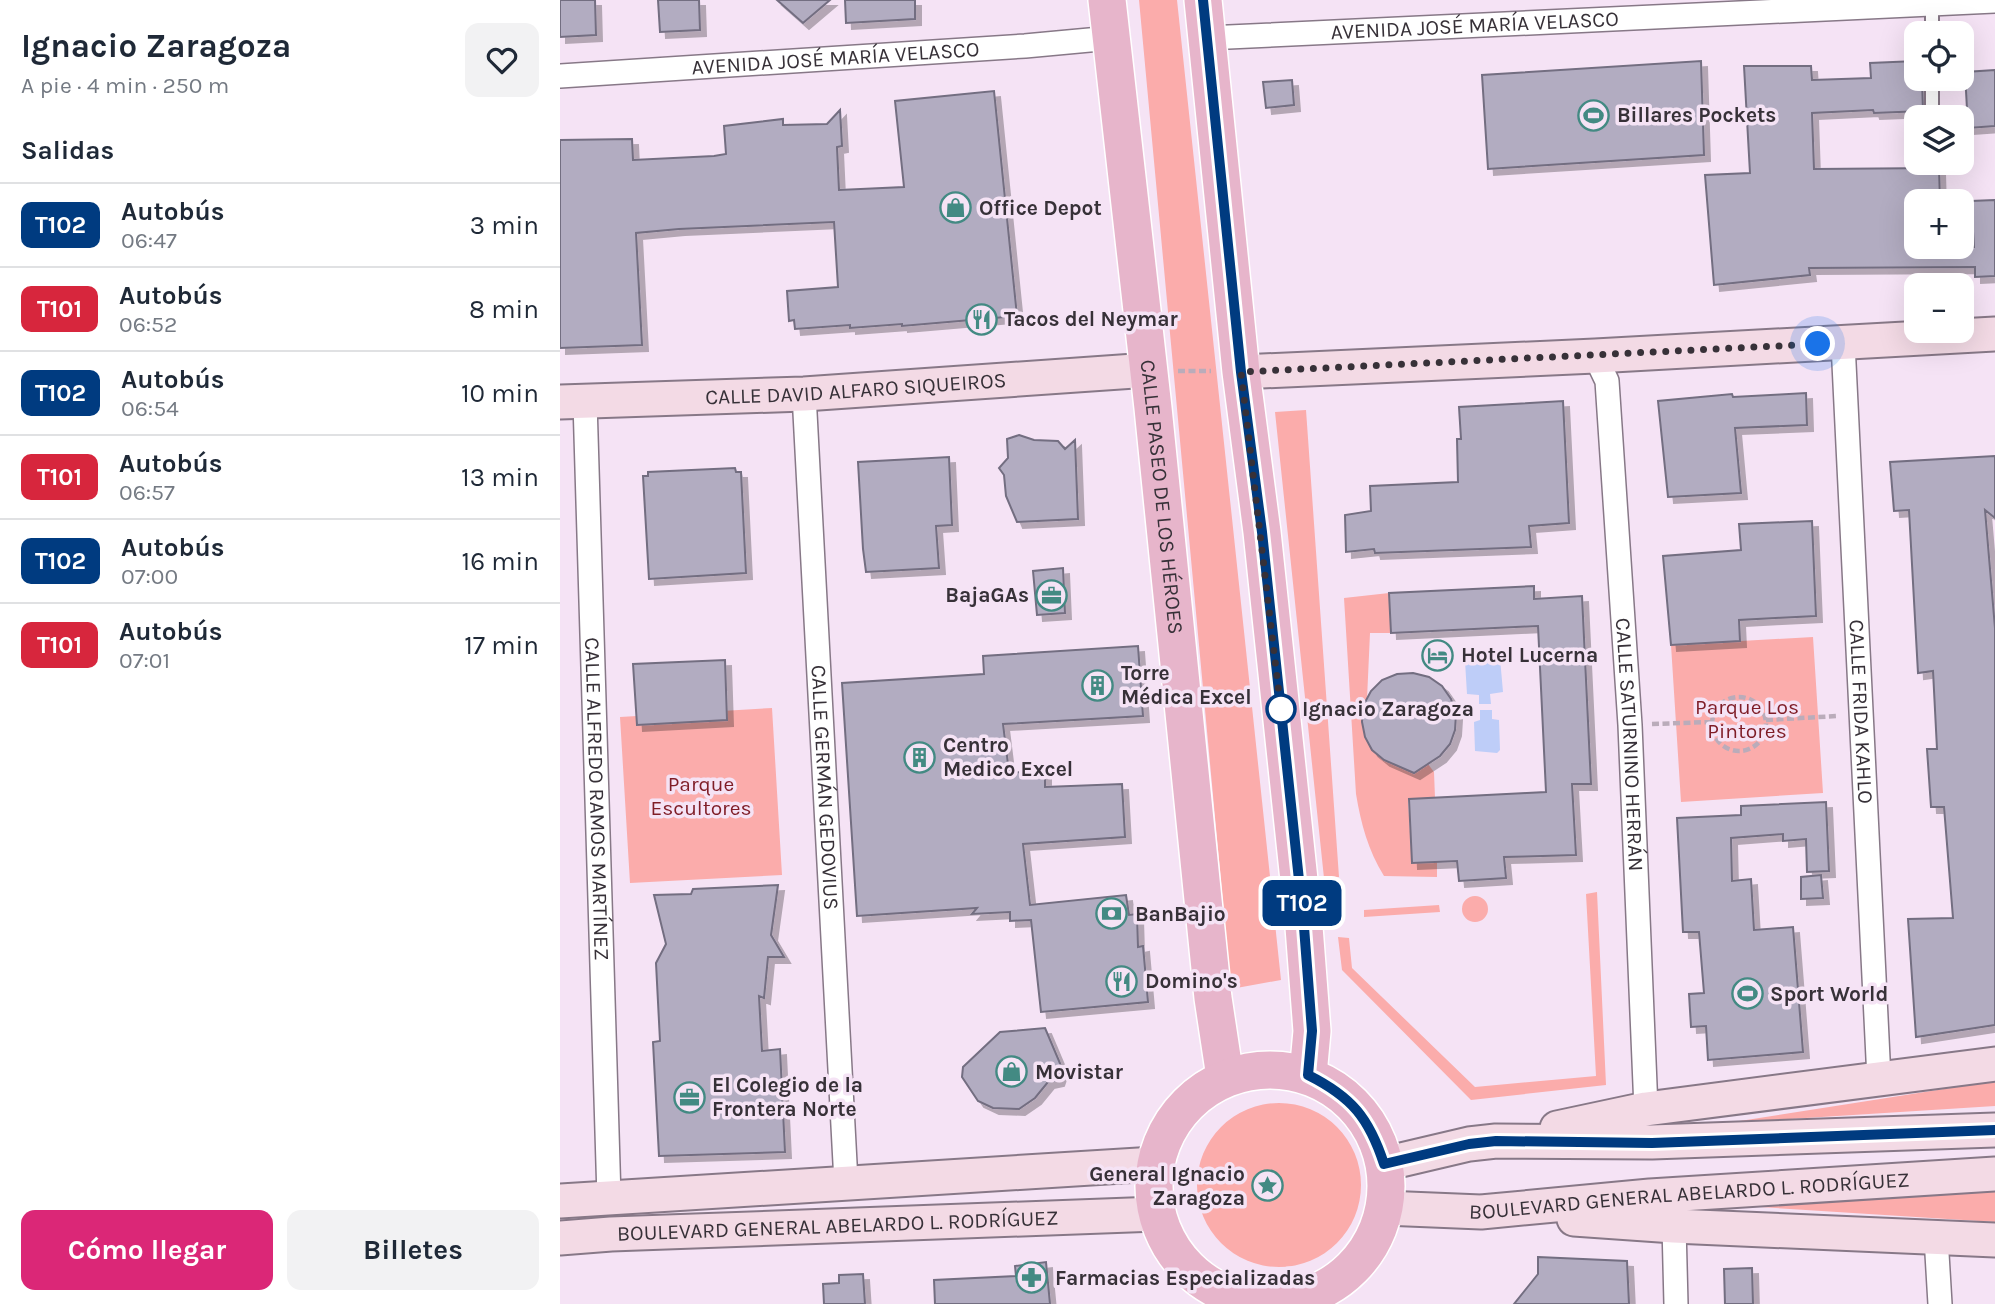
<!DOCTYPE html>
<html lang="es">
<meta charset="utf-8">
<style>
body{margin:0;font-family:Karla,sans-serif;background:#f2f2f3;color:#1f2937;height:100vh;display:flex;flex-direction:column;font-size:26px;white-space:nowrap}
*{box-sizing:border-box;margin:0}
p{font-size:23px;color:#747a83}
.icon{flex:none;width:38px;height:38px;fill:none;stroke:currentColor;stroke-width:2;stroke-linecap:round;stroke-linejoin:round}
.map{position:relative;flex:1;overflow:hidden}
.drawer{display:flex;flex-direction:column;background:#fff;width:560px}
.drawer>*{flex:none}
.badge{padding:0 14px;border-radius:10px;font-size:24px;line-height:46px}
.fabs{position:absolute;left:1344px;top:21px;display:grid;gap:14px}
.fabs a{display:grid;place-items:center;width:70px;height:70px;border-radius:14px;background:#fff;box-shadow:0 7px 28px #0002;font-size:35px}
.you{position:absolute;width:35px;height:35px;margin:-18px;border:5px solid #fff;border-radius:50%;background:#1a73e8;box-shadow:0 0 0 10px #1a73e833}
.map>.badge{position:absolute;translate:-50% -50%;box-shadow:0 0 0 4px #fff}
h2{padding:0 21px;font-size:26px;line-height:63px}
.round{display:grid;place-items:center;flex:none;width:74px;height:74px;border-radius:14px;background:#f2f2f3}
.summary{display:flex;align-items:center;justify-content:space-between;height:119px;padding:0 21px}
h1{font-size:33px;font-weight:700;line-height:52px}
.button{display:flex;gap:14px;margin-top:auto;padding:14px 21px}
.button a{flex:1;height:80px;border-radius:14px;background:#db2777;color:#fff;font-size:28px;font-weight:700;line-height:80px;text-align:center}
.button a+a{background:#f2f2f3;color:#1f2937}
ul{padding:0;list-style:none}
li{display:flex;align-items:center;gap:21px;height:84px;padding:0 21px;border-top:2px solid #e0e1e3}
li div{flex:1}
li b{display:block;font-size:26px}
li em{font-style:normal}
li .badge{min-width:77px;font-weight:700;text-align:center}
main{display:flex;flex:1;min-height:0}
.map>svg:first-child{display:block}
.green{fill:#fbacab}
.water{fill:#becdf8}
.building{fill:#b2acc1;stroke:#736e81;stroke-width:2;filter:url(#shadow)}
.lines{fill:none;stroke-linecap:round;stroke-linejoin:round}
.lane-casing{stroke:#877887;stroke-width:16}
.street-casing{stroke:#877887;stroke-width:26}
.secondary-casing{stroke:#877887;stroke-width:37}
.primary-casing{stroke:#fff;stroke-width:40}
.path{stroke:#baacba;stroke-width:4.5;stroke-dasharray:7 3.5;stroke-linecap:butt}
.lane{stroke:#fff;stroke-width:12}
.street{stroke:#fff;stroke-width:23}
.secondary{stroke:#f3dae5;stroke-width:33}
.primary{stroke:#e7b5cb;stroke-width:37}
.line-casing{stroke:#fff;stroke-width:16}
.line{stroke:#003b80;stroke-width:10}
.walk{stroke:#373138;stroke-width:7;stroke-dasharray:0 12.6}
.stop-dot{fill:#fff;stroke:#003b80;stroke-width:3.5}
.labels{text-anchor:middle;stroke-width:7;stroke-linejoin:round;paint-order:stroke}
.street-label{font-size:21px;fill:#373138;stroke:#f5e3f5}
.poi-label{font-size:21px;font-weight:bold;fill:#373138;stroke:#f5e3f5;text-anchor:start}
.park-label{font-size:21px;fill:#7f1d27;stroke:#f5e3f5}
.stop-label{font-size:21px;font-weight:bold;fill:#373138;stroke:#f5e3f5;text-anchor:start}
</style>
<main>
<section class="drawer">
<div class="summary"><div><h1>Ignacio Zaragoza</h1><p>A pie · 4 min · 250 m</p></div><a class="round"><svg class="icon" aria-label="heart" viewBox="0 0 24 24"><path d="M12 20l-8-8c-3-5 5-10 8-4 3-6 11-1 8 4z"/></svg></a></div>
<h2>Salidas</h2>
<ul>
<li><span class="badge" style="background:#003b80;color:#fff">T102</span><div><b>Autobús</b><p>06:47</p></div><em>3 min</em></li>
<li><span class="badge" style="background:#d7263d;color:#fff">T101</span><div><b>Autobús</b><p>06:52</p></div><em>8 min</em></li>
<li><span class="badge" style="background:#003b80;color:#fff">T102</span><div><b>Autobús</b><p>06:54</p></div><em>10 min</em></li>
<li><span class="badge" style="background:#d7263d;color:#fff">T101</span><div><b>Autobús</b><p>06:57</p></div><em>13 min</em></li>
<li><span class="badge" style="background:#003b80;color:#fff">T102</span><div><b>Autobús</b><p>07:00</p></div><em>16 min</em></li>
<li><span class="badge" style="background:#d7263d;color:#fff">T101</span><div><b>Autobús</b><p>07:01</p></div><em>17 min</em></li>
</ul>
<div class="button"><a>Cómo llegar</a><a>Billetes</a></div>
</section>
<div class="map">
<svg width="1435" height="1304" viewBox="0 0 1435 1304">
<defs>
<filter id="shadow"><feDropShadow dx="6" dy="6" stdDeviation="0" flood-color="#0004"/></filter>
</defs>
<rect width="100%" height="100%" fill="#f5e3f5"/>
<path class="green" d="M579 0H617L721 980 671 989Z
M746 410 779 877 764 878 715 412Z
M829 593 831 633H810L807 699C793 726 810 760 840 766 850 768 858 766 868 764L874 772 875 798 848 800 852 863 877 862V877L824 876C808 850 801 824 796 794L784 598Z
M1253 637 1263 793 1121 802 1111 645Z
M212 708 222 875 70 883 60 717Z
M1037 892 1046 1085 911 1100 782 970 778 937 789 938 792 968 915 1087 1036 1076 1026 894Z
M902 909a13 13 0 1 1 26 0a13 13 0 1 1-26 0Z
M879 905 880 912 804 917V910Z
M1435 1081V1106L1167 1123Z
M637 1185a82 82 0 1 1 164 0a82 82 0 1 1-164 0Z
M1435 1189V1222L1184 1206Z"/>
<path class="water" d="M940 658 943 692 930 694 931 704H919V695L907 694 905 661 908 659Z
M920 710H932V719L939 720 940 750 937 753 915 751 914 722 920 720Z"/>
<path class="building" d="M0 0H35L36 35 0 37Z
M98 0H139L140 30 100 32Z
M217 0H270L243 23Z
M285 0H355V19L286 23Z
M1141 61 1144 155 928 169 922 75Z
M1356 61V79H1362L1363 111 1314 113 1313 110 1252 113 1254 169 1379 168 1380 201H1356V247H1414L1411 201 1435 200V276L1415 277V267L1249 268 1250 275 1154 285 1145 175 1190 173 1184 66H1251L1252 80 1311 78 1310 63Z
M1435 70V126L1408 128 1405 72Z
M732 80 734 105 706 108 703 82Z
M434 91 457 316 342 326V324L290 328V325L235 329 234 320 229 321 227 291 278 287 274 222 119 229 76 233 82 345 0 348V140L72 139 73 160 154 156 166 154 164 126 223 119V125L267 124 280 110 282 146 277 147 279 190 344 187 335 101Z
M1246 393 1247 425 1175 428 1181 493 1108 497 1098 401 1172 394 1173 397Z
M1003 401 1009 523 969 526 971 547 815 553 814 549 786 552 785 515 811 511 810 486 898 482 897 439H901L899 407Z
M459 435 474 440 498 441 505 449 515 440 518 519 457 522 446 496 444 475 439 468 448 458 447 439Z
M1435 456V518L1425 510 1435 628V1025L1356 1037 1348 919 1393 918 1384 807H1371L1367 749H1377L1373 671 1358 673 1349 510 1334 511 1330 462Z
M389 457 392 525 376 526 379 568 306 572 303 549 298 462Z
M175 468 176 472H181L186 573 89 579 83 476H88V472Z
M1252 521 1256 616 1179 620 1180 641 1111 645 1103 556 1181 550 1179 524Z
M503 568 505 613 477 615 473 571Z
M974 586V599L1022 596 1031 784H1012L1016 855 944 857 946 878 899 881 897 861 852 863 849 799 986 792 978 626 831 633 829 593Z
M578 646 583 716 443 724 449 772 485 773V787L562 784 565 837 463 844 470 905 566 895 569 915 577 914 578 947 583 946 588 1002 481 1012 471 920 450 921V912L412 914 417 908 297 916 282 683 424 674 423 656Z
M165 660 167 720 77 725 73 664Z
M853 673 869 677 882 686 891 699 896 714 895 730 890 744 880 756 854 773 824 760 812 750 805 737 802 722 803 706 811 691 822 680 837 674Z
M1266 802 1269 871 1247 872 1246 839 1223 841V834L1171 838 1172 881 1191 879 1194 930 1233 927 1243 1052 1148 1060 1146 1026 1131 1027 1129 994 1144 993 1139 932H1123L1117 818 1181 815V806Z
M1261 875 1263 898 1241 899V877Z
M218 885 211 935 224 957H208L204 998 199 996 202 1051 220 1049 225 1152 99 1156 93 1042 100 1041 96 963 106 944 94 895 131 894 133 889Z
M485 1028 502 1068 498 1080 488 1082 475 1098 459 1109 433 1108 418 1101 402 1077 403 1067 440 1032Z
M978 1257 1067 1261 1069 1304H954L978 1274Z
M486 1262 490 1304H375L374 1280 456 1276 455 1266Z
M1192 1268 1193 1304H1165L1164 1269Z
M303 1274 305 1304H264L263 1284 279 1283V1275Z"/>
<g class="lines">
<defs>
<path id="lane" d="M1372 33V4
M1372 117V79"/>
<g id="street">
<path id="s1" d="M647 38 1435 1"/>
<path id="s2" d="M0 76 465 46 551 38"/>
<path id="s3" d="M1283 343 1319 1079"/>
<path id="s4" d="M1035 356 1047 381 1070 725 1086 1109"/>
<path id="s5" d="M244 394 286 1182"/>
<path id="s6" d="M25 402 49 1198"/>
<path d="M1114 1226 1116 1304"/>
<path d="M1376 1237 1380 1304"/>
</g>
<g id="secondary">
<path d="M681 372 1035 356 1435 334"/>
<path id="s7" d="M0 402 244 394 589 370"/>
<path d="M997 1128 1086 1109 1435 1064"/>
<path d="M824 1164 909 1144 936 1141 1092 1142 1435 1130"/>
<path d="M0 1201 595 1164"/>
<path id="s8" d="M824 1208 921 1212 1090 1196 1435 1174"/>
<path d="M1014 1219 1114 1226 1435 1240"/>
<path id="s9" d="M0 1238 51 1234 597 1214"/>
</g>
<g id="primary">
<path id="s10" d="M547 0 593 408 653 998 665 1077"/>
<path d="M643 0 681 372 702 532 744 927 752 1031 748 1075"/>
<circle cx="710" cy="1186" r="116"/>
</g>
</defs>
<use href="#lane" class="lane-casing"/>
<use href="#street" class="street-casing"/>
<use href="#secondary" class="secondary-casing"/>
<use href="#primary" class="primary-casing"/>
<path class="path" d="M618 371H651
M1152 724a27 27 0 1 1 54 0a27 27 0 1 1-54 0Z
M1206 720 1278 716
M1092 724 1152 722"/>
<use href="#lane" class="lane"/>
<use href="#street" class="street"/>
<use href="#secondary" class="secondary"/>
<use href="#primary" class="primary"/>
</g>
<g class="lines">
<defs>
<path id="line" d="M643 0 681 372 702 532 744 927 752 1031 748 1075C792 1097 809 1118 824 1164L909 1144 936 1141 1092 1143 1435 1130"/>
</defs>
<use href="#line" class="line-casing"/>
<use href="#line" class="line"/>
<path class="walk" d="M721 709V711L681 372 1258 344"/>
</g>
<defs>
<symbol id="stadium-ring" viewBox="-11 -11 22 22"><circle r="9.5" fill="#f5e3f5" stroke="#438a83" stroke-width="1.5"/><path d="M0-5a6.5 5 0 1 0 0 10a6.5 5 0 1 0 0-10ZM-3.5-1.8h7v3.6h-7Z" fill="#438a83"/></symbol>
<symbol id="shop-ring" viewBox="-11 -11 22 22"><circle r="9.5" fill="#f5e3f5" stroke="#438a83" stroke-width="1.5"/><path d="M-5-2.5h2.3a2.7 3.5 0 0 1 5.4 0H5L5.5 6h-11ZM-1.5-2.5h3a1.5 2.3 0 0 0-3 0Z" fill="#438a83"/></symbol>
<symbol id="restaurant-ring" viewBox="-11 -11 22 22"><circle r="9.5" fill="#f5e3f5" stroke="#438a83" stroke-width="1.5"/><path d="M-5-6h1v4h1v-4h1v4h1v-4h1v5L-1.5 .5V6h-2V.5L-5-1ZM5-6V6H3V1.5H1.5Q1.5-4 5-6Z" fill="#438a83"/></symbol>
<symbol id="office-ring" viewBox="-11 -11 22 22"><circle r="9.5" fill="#f5e3f5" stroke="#438a83" stroke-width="1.5"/><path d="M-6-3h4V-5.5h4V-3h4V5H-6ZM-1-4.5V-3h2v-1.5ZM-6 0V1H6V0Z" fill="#438a83"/></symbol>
<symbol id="hotel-ring" viewBox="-11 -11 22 22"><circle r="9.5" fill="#f5e3f5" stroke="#438a83" stroke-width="1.5"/><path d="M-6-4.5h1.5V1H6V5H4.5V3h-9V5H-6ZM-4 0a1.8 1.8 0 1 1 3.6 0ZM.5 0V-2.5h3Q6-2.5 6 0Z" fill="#438a83"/></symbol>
<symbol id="building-ring" viewBox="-11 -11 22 22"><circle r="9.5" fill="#f5e3f5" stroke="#438a83" stroke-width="1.5"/><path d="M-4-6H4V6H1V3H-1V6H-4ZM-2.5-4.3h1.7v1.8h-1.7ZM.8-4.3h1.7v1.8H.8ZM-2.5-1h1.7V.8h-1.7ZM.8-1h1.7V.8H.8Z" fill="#438a83"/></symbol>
<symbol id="bank-ring" viewBox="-11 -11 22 22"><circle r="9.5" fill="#f5e3f5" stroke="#438a83" stroke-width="1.5"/><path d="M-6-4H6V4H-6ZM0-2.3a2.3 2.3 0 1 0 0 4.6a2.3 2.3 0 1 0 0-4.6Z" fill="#438a83"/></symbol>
<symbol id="sight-ring" viewBox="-11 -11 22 22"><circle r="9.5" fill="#f5e3f5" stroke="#438a83" stroke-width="1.5"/><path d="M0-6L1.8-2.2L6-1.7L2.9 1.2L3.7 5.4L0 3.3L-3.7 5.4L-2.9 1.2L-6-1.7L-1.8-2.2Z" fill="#438a83"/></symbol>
<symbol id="pharmacy-ring" viewBox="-11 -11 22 22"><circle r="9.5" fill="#f5e3f5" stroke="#438a83" stroke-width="1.5"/><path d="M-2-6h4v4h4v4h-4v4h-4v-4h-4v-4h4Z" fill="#438a83"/></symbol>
</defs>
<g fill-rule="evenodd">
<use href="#stadium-ring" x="1016" y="98" width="35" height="35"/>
<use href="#shop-ring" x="378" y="190" width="35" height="35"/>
<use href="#restaurant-ring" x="404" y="302" width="35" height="35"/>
<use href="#office-ring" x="474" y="578" width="35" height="35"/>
<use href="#hotel-ring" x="860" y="638" width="35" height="35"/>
<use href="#building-ring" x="520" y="668" width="35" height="35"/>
<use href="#building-ring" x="342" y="740" width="35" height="35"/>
<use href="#bank-ring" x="534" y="896" width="35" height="35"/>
<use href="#restaurant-ring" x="544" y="964" width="35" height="35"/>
<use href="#stadium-ring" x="1170" y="976" width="35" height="35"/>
<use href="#shop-ring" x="434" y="1054" width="35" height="35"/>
<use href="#office-ring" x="112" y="1080" width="35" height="35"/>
<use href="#sight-ring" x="690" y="1168" width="35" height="35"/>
<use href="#pharmacy-ring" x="454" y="1260" width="35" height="35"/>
</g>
<circle class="stop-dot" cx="721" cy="709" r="14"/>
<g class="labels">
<g class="street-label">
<text dy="7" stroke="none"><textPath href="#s1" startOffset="268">AVENIDA JOSÉ MARÍA VELASCO</textPath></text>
<text dy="7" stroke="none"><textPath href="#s2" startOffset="276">AVENIDA JOSÉ MARÍA VELASCO</textPath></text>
<text dy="7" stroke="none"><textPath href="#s7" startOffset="296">CALLE DAVID ALFARO SIQUEIROS</textPath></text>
<text dy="7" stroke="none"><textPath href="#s10" startOffset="500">CALLE PASEO DE LOS HÉROES</textPath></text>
<text dy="7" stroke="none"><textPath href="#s3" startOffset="369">CALLE FRIDA KAHLO</textPath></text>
<text dy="7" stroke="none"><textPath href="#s4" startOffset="392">CALLE SATURNINO HERRÁN</textPath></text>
<text dy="7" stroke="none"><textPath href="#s5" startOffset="394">CALLE GERMÁN GEDOVIUS</textPath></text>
<text dy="7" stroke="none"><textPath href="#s6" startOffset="397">CALLE ALFREDO RAMOS MARTÍNEZ</textPath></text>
<text dy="7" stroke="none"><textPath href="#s8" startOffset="306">BOULEVARD GENERAL ABELARDO L. RODRÍGUEZ</textPath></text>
<text dy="7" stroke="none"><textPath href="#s9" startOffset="278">BOULEVARD GENERAL ABELARDO L. RODRÍGUEZ</textPath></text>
</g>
<g class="poi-label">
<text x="1057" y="122">Billares Pockets</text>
<text x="419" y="215">Office Depot</text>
<text x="444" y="326">Tacos del Neymar</text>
<text x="469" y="602" text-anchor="end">BajaGAs</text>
<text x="901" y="662">Hotel Lucerna</text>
<text x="561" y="680">Torre<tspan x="561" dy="24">Médica Excel</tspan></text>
<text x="383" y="752">Centro<tspan x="383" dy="24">Medico Excel</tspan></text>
<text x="575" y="921">BanBajio</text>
<text x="585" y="988">Domino's</text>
<text x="1210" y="1001">Sport World</text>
<text x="475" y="1079">Movistar</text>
<text x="152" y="1092">El Colegio de la<tspan x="152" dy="24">Frontera Norte</tspan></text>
<text x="685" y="1181" text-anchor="end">General Ignacio<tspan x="685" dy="24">Zaragoza</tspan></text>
<text x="495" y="1285">Farmacias Especializadas</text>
</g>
<g class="park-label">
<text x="1187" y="714">Parque Los<tspan x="1187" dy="24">Pintores</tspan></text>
<text x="141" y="791">Parque<tspan x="141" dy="24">Escultores</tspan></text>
</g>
<g class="stop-label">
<text x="742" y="716">Ignacio Zaragoza</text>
</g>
</g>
</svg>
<div class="fabs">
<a><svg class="icon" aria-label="locate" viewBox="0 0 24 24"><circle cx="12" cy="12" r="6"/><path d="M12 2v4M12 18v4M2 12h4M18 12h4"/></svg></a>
<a><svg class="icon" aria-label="layers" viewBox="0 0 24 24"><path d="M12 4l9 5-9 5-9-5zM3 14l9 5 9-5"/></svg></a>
<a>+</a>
<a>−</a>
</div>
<div class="you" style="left:1258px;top:344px"></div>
<b class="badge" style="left:742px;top:903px;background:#003b80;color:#fff">T102</b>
</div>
</main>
